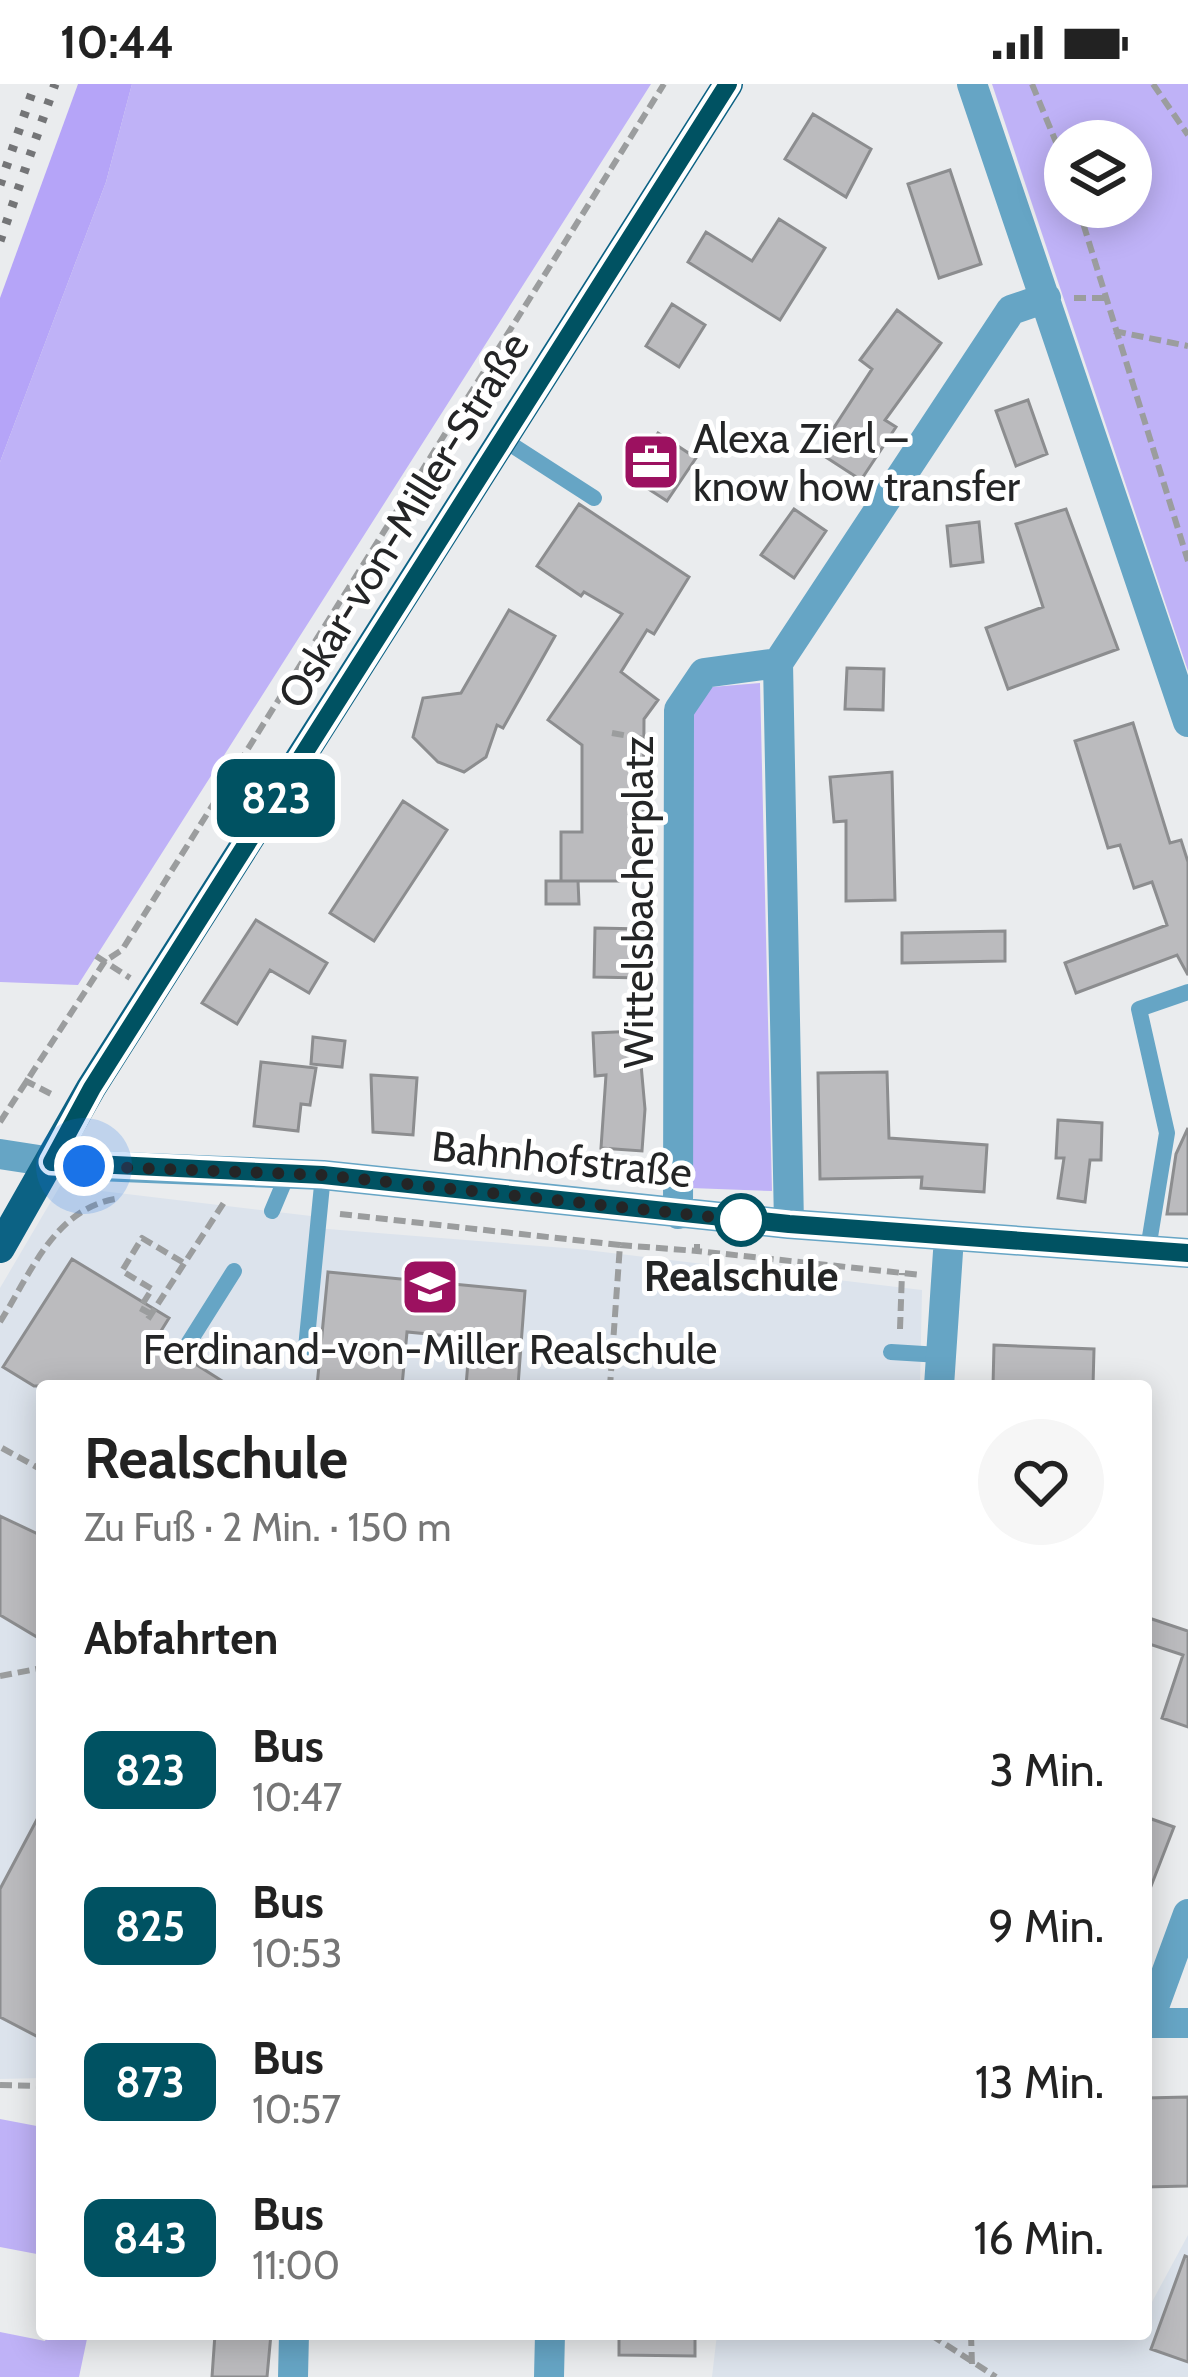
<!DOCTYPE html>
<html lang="de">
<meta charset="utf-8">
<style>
body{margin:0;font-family:Cabin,sans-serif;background:#f6f6f6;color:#222;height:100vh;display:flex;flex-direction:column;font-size:45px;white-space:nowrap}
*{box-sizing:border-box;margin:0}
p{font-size:39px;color:#767676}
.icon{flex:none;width:66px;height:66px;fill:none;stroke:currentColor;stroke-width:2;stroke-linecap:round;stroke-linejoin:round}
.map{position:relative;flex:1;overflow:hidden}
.panel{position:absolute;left:36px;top:1296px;width:1116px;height:960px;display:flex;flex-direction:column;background:#fff;border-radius:12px;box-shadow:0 6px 30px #0003}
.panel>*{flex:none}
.badge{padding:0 24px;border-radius:18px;font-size:42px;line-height:78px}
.controls{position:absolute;left:1044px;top:36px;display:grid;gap:24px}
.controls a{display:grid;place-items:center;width:108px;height:108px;border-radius:50%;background:#fff;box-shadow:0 6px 30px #0003;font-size:60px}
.you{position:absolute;width:60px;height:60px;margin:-30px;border:9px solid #fff;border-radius:50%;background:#1a73e8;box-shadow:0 0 0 18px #1a73e833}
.map>.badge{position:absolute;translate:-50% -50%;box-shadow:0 0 0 6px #fff}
h2{padding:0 48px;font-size:45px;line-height:108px}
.round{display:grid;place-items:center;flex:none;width:126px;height:126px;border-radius:63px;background:#f6f6f6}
.head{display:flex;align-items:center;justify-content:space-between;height:204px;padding:0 48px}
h1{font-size:57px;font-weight:700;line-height:90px}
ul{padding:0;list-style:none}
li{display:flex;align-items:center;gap:36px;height:156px;padding:0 48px}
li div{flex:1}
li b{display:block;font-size:45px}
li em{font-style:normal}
li .badge{min-width:132px;font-weight:700;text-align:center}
.status{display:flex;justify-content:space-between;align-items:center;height:84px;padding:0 60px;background:#fff;direction:ltr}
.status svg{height:33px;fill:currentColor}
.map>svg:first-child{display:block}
.built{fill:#dce3ec}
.green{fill:#bfb2f7;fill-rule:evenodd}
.forest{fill:#b5a4f8}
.building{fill:#bbbbbe;stroke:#8c8d8f;stroke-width:3}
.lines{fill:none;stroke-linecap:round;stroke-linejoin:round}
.path{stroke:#9b9d9e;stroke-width:6;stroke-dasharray:12 6;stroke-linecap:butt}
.service{stroke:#66a5c5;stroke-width:16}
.minor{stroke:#66a5c5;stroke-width:30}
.primary{stroke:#0c6284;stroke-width:30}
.rail{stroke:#747577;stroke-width:9;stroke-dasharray:6 12;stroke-linecap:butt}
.line-casing{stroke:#fff;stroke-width:27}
.line{stroke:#005262;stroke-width:18}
.walk{stroke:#242526;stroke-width:12;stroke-dasharray:0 21.6}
.stop-dot{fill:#fff;stroke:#005262;stroke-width:6}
.labels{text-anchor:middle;stroke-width:10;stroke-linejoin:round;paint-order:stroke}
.poi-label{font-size:42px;fill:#242526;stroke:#fff;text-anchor:start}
.street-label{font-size:42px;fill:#242526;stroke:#fff}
.stop-label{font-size:42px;font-weight:bold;fill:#242526;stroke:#fff}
</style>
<div class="status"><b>10:44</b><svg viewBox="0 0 49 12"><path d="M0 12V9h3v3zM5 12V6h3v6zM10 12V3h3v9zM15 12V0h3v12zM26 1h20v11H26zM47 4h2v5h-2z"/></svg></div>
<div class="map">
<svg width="1188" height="2293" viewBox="0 0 1188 2293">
<rect width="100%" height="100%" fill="#eaecee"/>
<path class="built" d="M60 1102 311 1132 315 1144 578 1165 922 1206 920 1302H42V1994L0 1995V1204Z
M1188 2151V2293H712L717 2250H1146V2229Z"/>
<path class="green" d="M132 0H651L78 901 0 898V378L106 98Z
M992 0H1188V587ZM1131 57V123H1065V57Z
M760 599 772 1107 691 1104V630L712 603Z
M0 2035 42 2043V2171L0 2163Z
M0 2248 45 2257 48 2250H88L79 2293H0Z"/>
<path class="forest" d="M78 0H132L106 98 0 378V214Z"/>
<path class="building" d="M813 30 871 65 846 113 785 75Z
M950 86 981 180 939 194 908 100Z
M779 135 825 164 780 236 688 178 706 148 752 177Z
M672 220 705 241 679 283 646 262Z
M897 226 941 259 885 336 896 343 861 396 818 368 872 285 860 276Z
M1028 316 1047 370 1016 382 996 327Z
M658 349 696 374 667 417 630 393Z
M579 420 689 493 654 550 647 546 621 588 658 616 644 635 643 797H561V748H582V661L548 636 622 530 584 508 581 512 537 482Z
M794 425 826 447 794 494 761 471Z
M1066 425 1118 565 1008 605 986 544 1043 523 1016 440Z
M979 438 983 478 951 482 947 442Z
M509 526 555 552 503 644 497 641 486 673 464 688 438 678 413 653 423 614 461 609Z
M847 584 884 585 883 626 845 625Z
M1133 639 1170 759 1181 756 1188 778V891L1177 871 1076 909 1065 879 1167 841 1152 798 1134 804 1120 761 1108 764 1075 657Z
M892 688 895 816 846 817V737L834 738 830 693Z
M403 717 447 746 374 857 330 829Z
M546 797H578L579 820H546Z
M256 836 327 879 309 909 270 886 237 940 202 919Z
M595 844 644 845 643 894 594 893Z
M1005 847V877L902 879V849Z
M638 947 645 1025 642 1067 601 1064 606 991 595 992 593 949Z
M313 953 345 957 342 983 311 980Z
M261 978 316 984 310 1021 301 1020 298 1047 254 1042Z
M887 988 889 1054 987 1061 984 1108 921 1104 922 1093 820 1095 818 989Z
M371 991 417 994 413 1051 373 1048Z
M1058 1036 1102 1039 1101 1076H1090L1085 1118 1058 1114 1064 1074H1056Z
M1188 1044V1130H1167L1176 1070Z
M72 1175 169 1234 156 1255 230 1302H34L3 1283Z
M328 1188 525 1207 518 1302H466L470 1254 407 1248 402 1302H317Z
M994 1261 1094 1265 1093 1302H993Z
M0 1432 42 1452V1556L0 1531Z
M1146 1533 1188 1547V1643L1162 1634 1183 1571 1146 1559Z
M42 1726V1955L0 1933V1805Z
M1146 1733 1174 1743 1148 1810 1146 1809Z
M1188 2013V2102L1146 2103V2014Z
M1185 2172 1188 2173V2278L1151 2265Z
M215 2250H271L267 2293H212Z
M619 2250H695V2272L619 2271Z"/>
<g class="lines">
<path class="path" d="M1032 0 1065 80
M1153 0 1188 51
M1078 123 1188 477
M1074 214H1105
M1114 247 1188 262
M612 649 650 656
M96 872 130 894
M24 996 55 1012
M0 1038 105 877 122 866 664 0
M340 1130 620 1161 610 1302
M697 1160V1167L921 1191
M620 1161 697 1167
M151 1230 140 1224 152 1205 122 1187 142 1154 184 1179
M148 1235 225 1117
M0 1238C31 1189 54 1126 115 1115
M900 1245 902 1189
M2 1364 42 1386
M0 1592 42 1584
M0 2001 42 2002
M971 2250 972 2281
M931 2251 996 2293"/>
<path class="service" d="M504 356 594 414
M272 1127 288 1089
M1148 1165 1167 1049 1139 925 1188 908
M188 1260 234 1187
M306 1264 323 1091
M891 1268 940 1271"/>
<path class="minor" d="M972 0 1188 638
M0 1070 71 1081 323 1091 789 1140 1188 1169
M678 1130 679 626 704 589 778 579
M789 1140 778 579 1011 226 1046 214
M939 1302 949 1153
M1146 1939H1188
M1148 1939 1188 1830
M293 2293 294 2250
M549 2293 550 2250"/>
<path class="primary" d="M0 1164 91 1004 728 0"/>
<path class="rail" d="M0 101 35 0
M0 157 55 0"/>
</g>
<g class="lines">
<defs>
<path id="line" d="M728 0 92 1004 52 1078 323 1091 789 1140 1188 1169"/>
</defs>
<use href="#line" class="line-casing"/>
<use href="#line" class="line"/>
<path class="walk" d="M84 1082 323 1091 741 1136"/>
</g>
<defs>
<symbol id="office-square" viewBox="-11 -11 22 22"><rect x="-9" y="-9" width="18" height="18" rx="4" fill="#9c1160" stroke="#fff"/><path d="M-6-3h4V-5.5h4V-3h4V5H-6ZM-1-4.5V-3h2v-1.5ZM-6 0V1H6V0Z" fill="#fff"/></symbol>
<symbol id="school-square" viewBox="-11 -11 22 22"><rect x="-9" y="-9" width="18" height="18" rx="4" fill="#9c1160" stroke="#fff"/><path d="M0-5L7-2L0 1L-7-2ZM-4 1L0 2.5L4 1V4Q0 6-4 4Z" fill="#fff"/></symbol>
</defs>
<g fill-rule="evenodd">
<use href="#office-square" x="618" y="345" width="66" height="66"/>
<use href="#school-square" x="397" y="1170" width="66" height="66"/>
</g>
<circle class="stop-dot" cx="741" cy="1136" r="24"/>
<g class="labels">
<g class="poi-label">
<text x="693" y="369">Alexa Zierl –<tspan x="693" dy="48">know how transfer</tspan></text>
<text x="430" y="1280" text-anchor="middle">Ferdinand-von-Miller Realschule</text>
</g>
<g class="street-label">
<text transform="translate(403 436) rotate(-58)" y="15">Oskar-von-Miller-Straße</text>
<text transform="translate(638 818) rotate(-90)" y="15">Wittelsbacherplatz</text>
<text transform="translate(562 1075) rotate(6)" y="15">Bahnhofstraße</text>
</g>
<g class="stop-label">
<text x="741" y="1207">Realschule</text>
</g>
</g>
</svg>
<div class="controls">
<a><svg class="icon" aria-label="layers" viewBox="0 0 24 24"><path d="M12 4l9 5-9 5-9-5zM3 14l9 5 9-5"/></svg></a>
</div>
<div class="you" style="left:84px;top:1082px"></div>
<b class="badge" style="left:276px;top:714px;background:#005262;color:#fff">823</b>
<section class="panel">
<div class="head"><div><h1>Realschule</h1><p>Zu Fuß · 2 Min. · 150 m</p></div><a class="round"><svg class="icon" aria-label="heart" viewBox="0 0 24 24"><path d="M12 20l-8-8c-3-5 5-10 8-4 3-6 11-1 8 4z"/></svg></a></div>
<h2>Abfahrten</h2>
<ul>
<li><span class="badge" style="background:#005262;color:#fff">823</span><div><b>Bus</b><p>10:47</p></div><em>3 Min.</em></li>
<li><span class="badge" style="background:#005262;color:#fff">825</span><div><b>Bus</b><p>10:53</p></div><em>9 Min.</em></li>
<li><span class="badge" style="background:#005262;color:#fff">873</span><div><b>Bus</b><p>10:57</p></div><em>13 Min.</em></li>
<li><span class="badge" style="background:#005262;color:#fff">843</span><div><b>Bus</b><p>11:00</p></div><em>16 Min.</em></li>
</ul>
</section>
</div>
